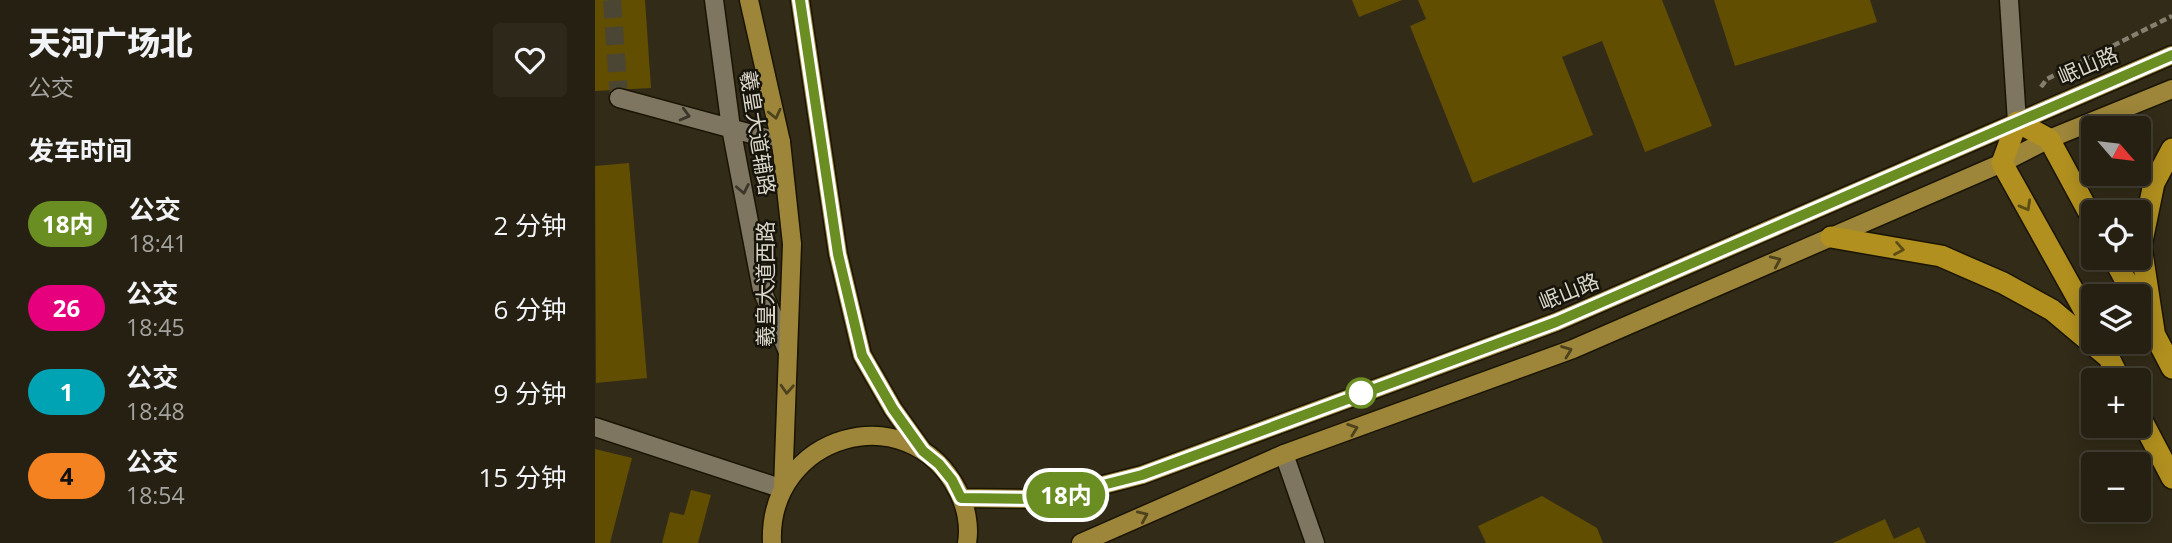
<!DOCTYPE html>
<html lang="zh">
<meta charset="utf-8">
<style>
body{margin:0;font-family:"Open Sans","Noto Sans SC",sans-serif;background:#2e281b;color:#f1f3f6;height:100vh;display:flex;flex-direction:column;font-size:26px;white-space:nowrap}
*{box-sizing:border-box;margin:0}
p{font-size:23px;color:#a4a39f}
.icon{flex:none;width:38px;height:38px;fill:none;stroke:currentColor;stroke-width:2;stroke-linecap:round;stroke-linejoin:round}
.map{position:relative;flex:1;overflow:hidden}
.drawer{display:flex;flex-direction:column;background:#262012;width:595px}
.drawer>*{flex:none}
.badge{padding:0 14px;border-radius:23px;font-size:24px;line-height:46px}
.needle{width:46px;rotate:118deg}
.controls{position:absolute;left:1486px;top:116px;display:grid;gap:14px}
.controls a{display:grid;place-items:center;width:70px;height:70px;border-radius:7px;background:#262012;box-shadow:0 4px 18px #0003,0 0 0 2px #423e32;font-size:35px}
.map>.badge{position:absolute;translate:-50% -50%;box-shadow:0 0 0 4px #fff}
h2{padding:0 28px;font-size:26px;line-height:63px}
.round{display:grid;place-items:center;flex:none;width:74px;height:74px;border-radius:7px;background:#2e281b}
.headline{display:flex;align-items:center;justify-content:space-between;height:119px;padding:0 28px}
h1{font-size:33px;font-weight:800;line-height:52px}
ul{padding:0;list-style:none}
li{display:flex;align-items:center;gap:21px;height:84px;padding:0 28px}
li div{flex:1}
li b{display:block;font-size:26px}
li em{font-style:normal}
li .badge{min-width:77px;font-weight:700;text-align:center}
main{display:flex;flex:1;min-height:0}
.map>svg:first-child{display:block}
.building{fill:#624e01}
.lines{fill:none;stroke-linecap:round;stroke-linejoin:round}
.minor-tunnel{stroke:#4b4533;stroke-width:18;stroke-dasharray:18 9;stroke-linecap:butt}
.minor-casing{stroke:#1a1403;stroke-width:21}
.major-casing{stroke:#1a1403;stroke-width:21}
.highway-casing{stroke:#1a1403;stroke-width:24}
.path{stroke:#857f70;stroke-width:4.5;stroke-dasharray:7 3.5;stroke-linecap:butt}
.minor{stroke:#7e7660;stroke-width:18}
.major{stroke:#9d8639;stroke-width:18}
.highway{stroke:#b1901f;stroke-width:21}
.oneway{stroke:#4d421e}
.oneway2{stroke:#3b3629}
.oneway3{stroke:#5c4c15}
.line-casing{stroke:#fff;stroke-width:16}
.line{stroke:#6b8e23;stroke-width:10}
.stop-dot{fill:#fff;stroke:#6b8e23;stroke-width:3.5}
.labels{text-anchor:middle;stroke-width:5;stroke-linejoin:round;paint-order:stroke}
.street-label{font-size:21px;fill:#dad6ca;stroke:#17140c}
</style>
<main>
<section class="drawer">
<div class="headline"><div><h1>天河广场北</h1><p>公交</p></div><a class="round"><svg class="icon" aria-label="heart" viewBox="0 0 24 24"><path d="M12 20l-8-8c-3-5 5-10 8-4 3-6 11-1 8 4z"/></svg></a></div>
<h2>发车时间</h2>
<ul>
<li><span class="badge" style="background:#6b8e23;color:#fff">18内</span><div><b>公交</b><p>18:41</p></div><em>2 分钟</em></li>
<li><span class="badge" style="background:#e6007e;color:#fff">26</span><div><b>公交</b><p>18:45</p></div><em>6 分钟</em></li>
<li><span class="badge" style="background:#00a3b4;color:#fff">1</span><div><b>公交</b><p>18:48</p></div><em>9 分钟</em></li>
<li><span class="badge" style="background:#f58220;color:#111">4</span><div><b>公交</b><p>18:54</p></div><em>15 分钟</em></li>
</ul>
</section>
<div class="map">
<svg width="1577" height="543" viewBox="0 0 1577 543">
<rect width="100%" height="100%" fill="#322b18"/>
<path class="building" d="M0 0H50L56 88 0 91Z
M757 0H807L764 17Z
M823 0H1067L1117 126 1050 152 1007 41 967 57 998 135 878 183 815 26 831 19Z
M1119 0H1275L1282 22 1140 66Z
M34 163 52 378 1 383 0 166Z
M0 449 37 458 15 543H0Z
M96 490 116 495 103 543H67L75 512 89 515Z
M947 496 1002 528 1008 543H891L883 526Z
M1290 519 1299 539 1324 527 1331 543H1238Z"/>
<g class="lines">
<path class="minor-tunnel" d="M17 0 24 98"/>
<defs>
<path id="minor" d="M119 0 136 128 167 290 193 352
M1414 0 1422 122
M24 98 186 142
M0 427 188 489
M689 454 720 543"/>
<path id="major" d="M154 0 186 142 197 244 188 489
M205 0 243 254 267 355 298 409 328 451
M366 498 453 499 547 475 961 322 1577 55
M177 543C172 435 313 393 363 491 371 506 375 526 372 543
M486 543 689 454 978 349 1407 163 1454 139 1577 89"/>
<path id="highway" d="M1498 220 1454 139 1422 122 1407 163 1498 326
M1236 237 1346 256 1408 283 1457 310 1513 357
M1518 257 1539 296
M1552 320 1577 368
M1559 331 1546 246 1559 183 1577 149
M1508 346 1525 380
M1544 415 1577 478"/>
</defs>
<use href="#minor" class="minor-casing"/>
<use href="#major" class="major-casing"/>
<use href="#highway" class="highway-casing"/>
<path class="path" d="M1446 87 1452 79 1577 16"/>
<use href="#minor" class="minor"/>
<use href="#major" class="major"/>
<use href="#highway" class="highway"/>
</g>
<defs><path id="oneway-chevron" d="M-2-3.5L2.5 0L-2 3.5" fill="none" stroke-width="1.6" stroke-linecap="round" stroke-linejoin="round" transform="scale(1.75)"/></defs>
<g class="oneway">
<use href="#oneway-chevron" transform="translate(180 114) rotate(77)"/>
<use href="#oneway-chevron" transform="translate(1181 261) rotate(-24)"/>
<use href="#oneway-chevron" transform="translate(972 351) rotate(-21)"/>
<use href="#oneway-chevron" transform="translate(192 389) rotate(93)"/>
<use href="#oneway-chevron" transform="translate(758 429) rotate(-20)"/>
<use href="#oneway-chevron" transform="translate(548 516) rotate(-24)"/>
</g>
<g class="oneway2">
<use href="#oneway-chevron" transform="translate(90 115) rotate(15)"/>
<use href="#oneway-chevron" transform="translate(148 189) rotate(79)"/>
</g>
<g class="oneway3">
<use href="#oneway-chevron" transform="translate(1431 206) rotate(61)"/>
<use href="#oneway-chevron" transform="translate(1304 249) rotate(10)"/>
</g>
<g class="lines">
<defs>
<path id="line" d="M205 0 243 254 267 355 298 409 328 451 344 464 357 480 366 498 453 499 547 475 961 322 1577 55"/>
</defs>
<use href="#line" class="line-casing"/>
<use href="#line" class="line"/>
</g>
<circle class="stop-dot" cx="766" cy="393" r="14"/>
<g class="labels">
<g class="street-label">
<text transform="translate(1493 66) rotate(-23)" y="7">岷山路</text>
<text transform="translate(162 133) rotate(81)" y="7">羲皇大道辅路</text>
<text transform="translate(171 284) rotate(-90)" y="7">羲皇大道西路</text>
<text transform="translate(974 292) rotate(-22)" y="7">岷山路</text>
</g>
</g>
</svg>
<div class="controls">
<a><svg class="needle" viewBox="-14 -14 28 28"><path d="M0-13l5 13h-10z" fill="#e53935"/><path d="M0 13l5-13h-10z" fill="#a4a39f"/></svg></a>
<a><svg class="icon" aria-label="locate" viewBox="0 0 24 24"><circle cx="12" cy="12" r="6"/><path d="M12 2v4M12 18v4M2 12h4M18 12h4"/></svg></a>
<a><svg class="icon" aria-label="layers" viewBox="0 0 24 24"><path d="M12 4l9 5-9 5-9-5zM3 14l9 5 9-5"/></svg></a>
<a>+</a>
<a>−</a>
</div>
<b class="badge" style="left:471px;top:495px;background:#6b8e23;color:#fff">18内</b>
</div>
</main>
